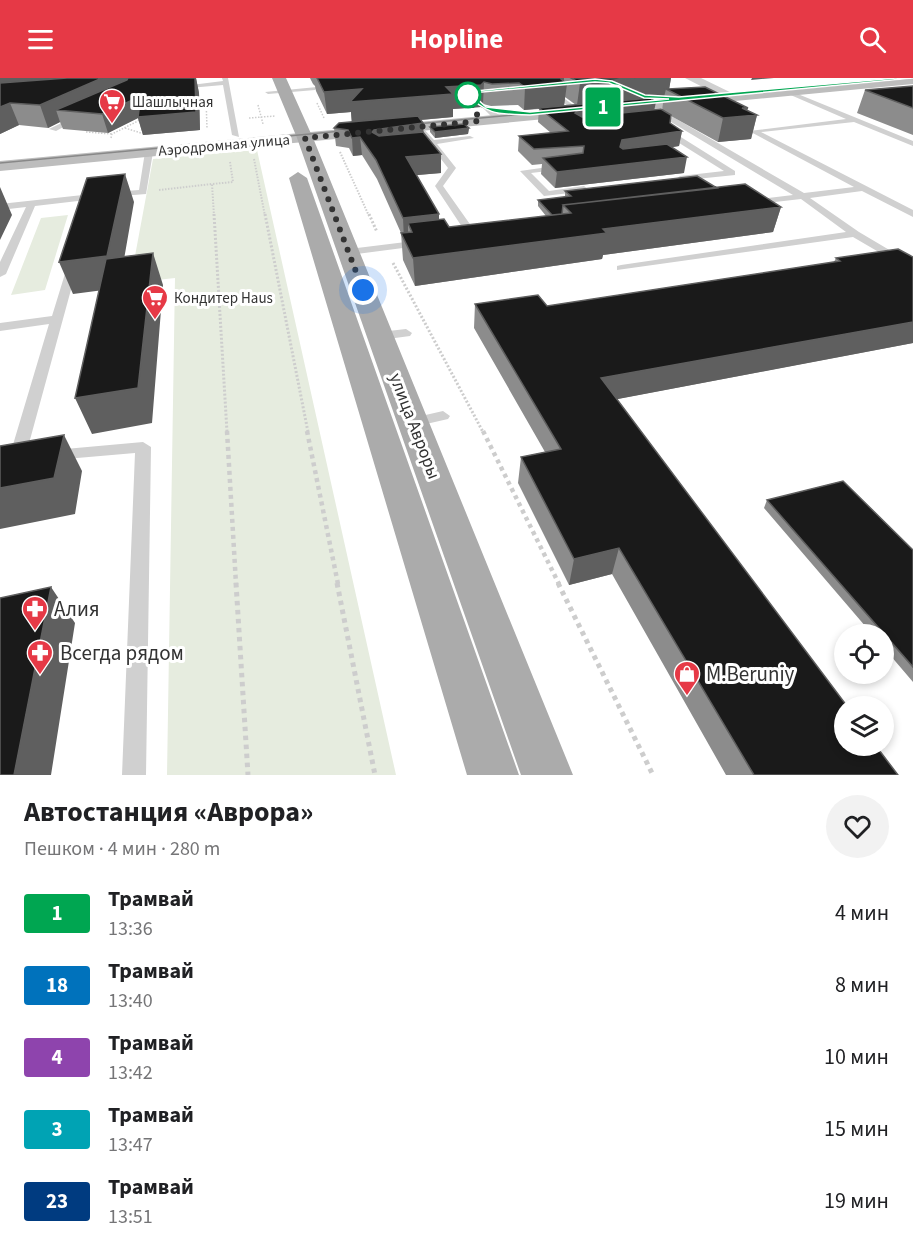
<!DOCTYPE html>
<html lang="ru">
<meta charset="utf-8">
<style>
body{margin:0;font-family:"Source Sans 3",sans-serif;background:#f2f2f2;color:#202124;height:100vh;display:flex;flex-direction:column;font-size:22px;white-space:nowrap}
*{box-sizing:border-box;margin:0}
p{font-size:20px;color:#757577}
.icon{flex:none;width:33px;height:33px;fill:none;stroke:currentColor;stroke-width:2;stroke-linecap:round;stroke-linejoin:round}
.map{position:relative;height:697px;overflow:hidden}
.details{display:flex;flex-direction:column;background:#fff;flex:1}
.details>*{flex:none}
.badge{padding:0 12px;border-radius:4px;font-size:21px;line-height:39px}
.tools{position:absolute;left:834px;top:546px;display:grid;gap:12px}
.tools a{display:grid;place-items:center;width:60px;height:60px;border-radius:50%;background:#fff;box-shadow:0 3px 9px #0003;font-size:30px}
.you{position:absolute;width:30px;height:30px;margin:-15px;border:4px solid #fff;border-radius:50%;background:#1a73e8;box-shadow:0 0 0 9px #1a73e833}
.map>.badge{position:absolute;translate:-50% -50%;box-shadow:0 0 0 3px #fff}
.round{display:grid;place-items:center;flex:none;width:63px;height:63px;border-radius:32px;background:#f2f2f2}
.summary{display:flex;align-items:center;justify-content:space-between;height:102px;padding:0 24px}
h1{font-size:28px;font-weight:700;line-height:45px}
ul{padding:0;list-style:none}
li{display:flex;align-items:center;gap:18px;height:72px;padding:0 24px}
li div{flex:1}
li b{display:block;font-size:22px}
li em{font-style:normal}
li .badge{min-width:66px;font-weight:700;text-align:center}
header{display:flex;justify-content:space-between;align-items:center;height:78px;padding:0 24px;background:#e63946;color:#fff;font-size:27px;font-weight:700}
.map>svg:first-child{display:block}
.green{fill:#e6ecdf}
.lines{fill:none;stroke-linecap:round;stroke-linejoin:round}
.path-far4{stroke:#cdcdcd;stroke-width:1.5;stroke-dasharray:1.5 1.5;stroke-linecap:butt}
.path-far3{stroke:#cdcdcd;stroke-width:2;stroke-dasharray:1.5 1.5;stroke-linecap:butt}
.path-far2{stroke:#cdcdcd;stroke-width:3;stroke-dasharray:2 2;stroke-linecap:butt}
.path-far1{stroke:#cdcdcd;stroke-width:4.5;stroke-dasharray:4 4;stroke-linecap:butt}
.path{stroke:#cdcdcd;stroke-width:5;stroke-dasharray:4.5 4.5;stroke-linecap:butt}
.service{fill:#d0d0d0;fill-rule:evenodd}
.minor{fill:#d0d0d0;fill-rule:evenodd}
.secondary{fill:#bdbdbd;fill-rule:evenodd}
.primary{fill:#ababab;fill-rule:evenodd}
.tram{stroke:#888;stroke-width:1.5}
.wall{fill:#8c8c8c;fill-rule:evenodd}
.shaded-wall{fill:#5f5f5f}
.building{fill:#1a1a1a;stroke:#5f5f5f;stroke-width:1.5}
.line{fill:#00a651;stroke:#fff;stroke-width:1.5;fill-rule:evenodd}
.walk{stroke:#333;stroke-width:6;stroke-dasharray:0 10.8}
.stop-dot{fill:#fff;stroke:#00a651;stroke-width:3}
.labels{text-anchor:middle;stroke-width:6;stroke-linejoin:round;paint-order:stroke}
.far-poi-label{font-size:15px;fill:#333;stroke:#fff;text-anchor:start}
.far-street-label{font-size:15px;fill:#333;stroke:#fff}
.street-label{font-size:18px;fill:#333;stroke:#fff}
.near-poi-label{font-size:21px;fill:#333;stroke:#fff;text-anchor:start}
</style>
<header><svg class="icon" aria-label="menu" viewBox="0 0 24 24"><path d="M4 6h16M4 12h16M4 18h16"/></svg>Hopline<svg class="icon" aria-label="search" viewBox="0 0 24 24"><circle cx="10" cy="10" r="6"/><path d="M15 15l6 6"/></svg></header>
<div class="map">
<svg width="913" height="697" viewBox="0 0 913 697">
<rect width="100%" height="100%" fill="#fff"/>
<path class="green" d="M257 72 396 697H167L175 200 130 205 153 81Z
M68 137 45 212 11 217 41 140Z"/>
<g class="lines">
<path class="path-far4" d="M206 21 207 50
M317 25 324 40
M258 27 263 46
M249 40 275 38
M125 50 141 55
M86 54 112 56
M111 60 112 56 142 41"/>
<path class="path-far3" d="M340 74 369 138
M254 81 265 138
M159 112 212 106
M214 138 212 106 233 104 230 84"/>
<path class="path-far2" d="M214 136 227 354
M265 136 308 354
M369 136 377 154
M393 185 483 354"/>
<path class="path-far1" d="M227 353 236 506
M307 353 338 506
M483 353 559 506"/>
<path class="path" d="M236 505 248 697
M337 505 375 697
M558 505 653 697"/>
<path class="service" d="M222 0H228L239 59 232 57 223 7 178 11 175 9 223 3Z
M317 9 315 12 268 16 265 14Z
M788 12 913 63V68L854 44 761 54 913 132V139L862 113 810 120 859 154 913 186V194L853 159 617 192V188L621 187 846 154 801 121 749 127 747 125 752 122 793 117 666 41 673 39 804 115 854 109 749 53 846 41 786 15Z
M561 21H565L583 34 578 35 561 23Z
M483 28H487L502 39V43H496L483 30Z
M80 36 82 39 56 53 49 51Z
M420 47 434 62 470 58 474 60 437 66 456 90 443 108 479 159 478 161H470L435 108 448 90 416 49Z
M677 50 681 52 676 56 735 93V97L677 103 676 101 680 98 724 93 668 58V54Z
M149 72 153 74 146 116 109 119 107 117 112 114 139 112 145 74Z
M562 87H565V91L531 95 549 113 584 108 588 111 587 113 544 118 520 93Z
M92 116 97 119 95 121 35 128 6 196 0 199V184L26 129 0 132V126Z
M422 162 427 165 426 167 349 177 344 174 349 171Z
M73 183 78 186 25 380 17 385 11 384 9 380 49 246 0 253V245L52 238 68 186Z
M406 251 412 255 410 258 380 262 374 258 380 254Z
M443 333 450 338 448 341 413 349 406 344 408 341Z
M143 364 151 369 146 697H122L135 375 54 382 46 377 54 372Z"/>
<path class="minor" d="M685 0H701L740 19 738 22H728Z"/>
<path class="secondary" d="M891 0H913V6L0 93V83Z"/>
<path class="primary" d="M272 0H286L313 60 573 697H521L297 60Z
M298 94 307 100 519 697H467L289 100Z"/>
<path class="tram" d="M708 19 913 0
M639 26 681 22
M482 29 503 35
M406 47 556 33
M0 85 352 52"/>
</g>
<path class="wall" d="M0 0H196L199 15 200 52 143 57 138 40 108 55 63 51 60 44 48 50 19 47 0 56Z
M310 0H671L669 11 748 30 747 32 757 37 751 61 718 64 671 38 670 45 682 53 679 68 672 69 684 95 555 110 541 96 542 86 532 87 518 73 519 58 551 55 538 44 539 31 524 32 518 27 491 28 483 26 481 29 453 31V39L421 42 423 54 441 95 416 97 439 142 449 149 546 138 538 128V122L565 119V113L717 110 781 129 773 154 603 177 602 181 415 208 403 182 401 155 377 101 362 77 353 78 349 70 336 68 334 50 352 44 351 34 327 36 316 13 315 8 313 6ZM565 19 576 27 564 28ZM664 19 662 32H654L650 20Z
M913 8V57L857 35 865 12Z
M430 49 469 50 468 56 435 60 430 54Z
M913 179V265L617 321 898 697H726L612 496 569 507 518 405 521 379 545 374 474 250 475 226 547 228 834 184 836 180Z
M767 422 913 472V604L884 570V556H872L764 430Z"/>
<path class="shaded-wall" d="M0 0H132L56 32 60 44 48 50 40 27 0 18Z
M196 0 199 15 200 52 143 57 138 40 108 55 102 36 141 18Z
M562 0H564V6H567L564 28 524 32 525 9 561 1Z
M636 0H671L669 12 666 11 664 19 577 27 580 5Z
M752 0H774L751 2Z
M484 4 483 26 481 29 453 31V39L352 48 351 34 327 36 324 14 362 11 446 9Z
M656 24 653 38 576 47 575 35 577 33Z
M10 25 19 47 0 56V29Z
M742 30H748L745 38 757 37 751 61 718 64 723 40Z
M423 45 424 62 376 70 372 54 374 52Z
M469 50 468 56 435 60V54Z
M682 53 679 68 620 78V69L622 62Z
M360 59 362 77 353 78 352 60Z
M441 76V95L407 98 406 79Z
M687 79 684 95 555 110 557 94Z
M125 96 134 124 119 210 73 216 59 184Z
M0 109 12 137 0 162Z
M781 129 773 154 603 177 602 181 415 208 413 180 603 151Z
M439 136V157L412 154 408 145V161L404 162 403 140Z
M153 175 163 207 152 345 92 356 75 320Z
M913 244V265L597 325 601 300Z
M64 357 82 393 75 436 0 451V410Z
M619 470 612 496 569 507 574 481Z
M51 509 75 545 51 697H14Z"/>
<path class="building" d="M67 0H102L40 27 10 25 0 29V5Z
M128 0H195L196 34 138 39 141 18 102 36 56 32 127 2Z
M317 0H562L561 1 567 6 525 9 519 5 492 6 484 4 481 7 446 9 453 16 350 24 362 11 324 14Z
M571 0H636L580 5Z
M913 8V30L865 12Z
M705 9 748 30H742L757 37 723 40 666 11Z
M650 20 656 24 577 33 575 35 582 39 661 31 671 37 670 45 682 53 622 62 620 69 623 71 667 66 687 79 557 94 543 80 583 75 584 68 534 71 519 58 568 53 539 30Z
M418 38 423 45 374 52 372 54 379 58 423 54 441 76 406 79 439 136 403 140 376 82 360 59 352 60 348 52 334 50 339 45Z
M464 46 469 50 435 54 430 49Z
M125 96 107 178 59 184 87 100Z
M697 98 717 110 563 127 562 136 552 137 538 122 571 118 565 113Z
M745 106 781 129 603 151 607 155 413 180 401 155 412 154 408 145 444 141 449 149 571 135 563 127Z
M898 171 913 179V244L601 300 847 628H844V668H876L898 697H754L619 470 574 481 521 379 561 371 475 226 538 217 547 228 840 183 836 180Z
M153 175 138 310 75 320 106 181Z
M64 357 54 400 0 410V368Z
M843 403 913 472V589L767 422Z
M51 509 14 697H0V520Z"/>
<path class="line" d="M896 0H913L530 37C499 36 487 38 465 14L595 1 612 3 645 17 679 19ZM595 4 609 5 644 20 669 21 530 34 486 29 471 15Z"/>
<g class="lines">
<path class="walk" d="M363 212 305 60 480 43 468 17"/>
</g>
<defs>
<symbol id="supermarket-pin" viewBox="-11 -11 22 30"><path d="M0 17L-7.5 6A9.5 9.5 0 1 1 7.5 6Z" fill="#e63946" stroke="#fff"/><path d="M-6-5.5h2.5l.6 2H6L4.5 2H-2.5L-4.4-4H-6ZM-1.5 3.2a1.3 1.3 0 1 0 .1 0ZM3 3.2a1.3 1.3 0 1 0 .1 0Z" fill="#fff"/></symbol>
<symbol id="pharmacy-pin" viewBox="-11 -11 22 30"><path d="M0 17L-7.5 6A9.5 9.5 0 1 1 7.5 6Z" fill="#e63946" stroke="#fff"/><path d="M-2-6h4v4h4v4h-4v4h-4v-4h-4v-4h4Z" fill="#fff"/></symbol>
<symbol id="shop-pin" viewBox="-11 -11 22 30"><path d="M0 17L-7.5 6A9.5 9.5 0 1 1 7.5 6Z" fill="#e63946" stroke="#fff"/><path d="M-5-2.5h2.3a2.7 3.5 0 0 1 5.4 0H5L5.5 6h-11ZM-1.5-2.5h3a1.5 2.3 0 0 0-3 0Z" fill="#fff"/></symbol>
</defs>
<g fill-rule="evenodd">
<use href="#supermarket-pin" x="97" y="9" width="30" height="40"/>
<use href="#supermarket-pin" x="140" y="205" width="30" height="40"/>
<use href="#pharmacy-pin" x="20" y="516" width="30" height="40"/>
<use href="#pharmacy-pin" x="25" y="560" width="30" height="40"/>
<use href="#shop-pin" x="672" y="581" width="30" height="40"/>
</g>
<circle class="stop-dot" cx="468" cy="17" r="12"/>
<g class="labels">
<g class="far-poi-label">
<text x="132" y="29">Шашлычная</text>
<text x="174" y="225">Кондитер Haus</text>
</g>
<g class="far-street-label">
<text transform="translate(224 67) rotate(-5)" y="5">Аэродромная улица</text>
</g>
<g class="street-label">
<text transform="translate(415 348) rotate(69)" y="6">улица Авроры</text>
</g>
<g class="near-poi-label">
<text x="54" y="538">Алия</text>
<text x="60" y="582">Всегда рядом</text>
<text x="706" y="603">M.Beruniy</text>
</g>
</g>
</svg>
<div class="tools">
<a><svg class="icon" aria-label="locate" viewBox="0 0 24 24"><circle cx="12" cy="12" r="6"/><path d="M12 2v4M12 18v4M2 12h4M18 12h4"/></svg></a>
<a><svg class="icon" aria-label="layers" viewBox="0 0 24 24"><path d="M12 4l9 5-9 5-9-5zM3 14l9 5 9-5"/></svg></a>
</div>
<div class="you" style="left:363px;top:212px"></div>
<b class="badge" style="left:603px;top:29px;background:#00a651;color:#fff">1</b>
</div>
<section class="details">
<div class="summary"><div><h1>Автостанция «Аврора»</h1><p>Пешком · 4 мин · 280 m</p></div><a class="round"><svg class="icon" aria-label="heart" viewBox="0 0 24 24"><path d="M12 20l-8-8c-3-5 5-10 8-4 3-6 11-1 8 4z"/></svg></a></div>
<ul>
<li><span class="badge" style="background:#00a651;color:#fff">1</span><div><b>Трамвай</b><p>13:36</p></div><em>4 мин</em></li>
<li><span class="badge" style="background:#0072bc;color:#fff">18</span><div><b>Трамвай</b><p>13:40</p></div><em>8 мин</em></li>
<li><span class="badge" style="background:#8e44ad;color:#fff">4</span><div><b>Трамвай</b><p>13:42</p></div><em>10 мин</em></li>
<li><span class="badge" style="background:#00a3b4;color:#fff">3</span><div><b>Трамвай</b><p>13:47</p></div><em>15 мин</em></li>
<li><span class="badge" style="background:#003b80;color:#fff">23</span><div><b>Трамвай</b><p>13:51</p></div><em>19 мин</em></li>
</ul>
</section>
